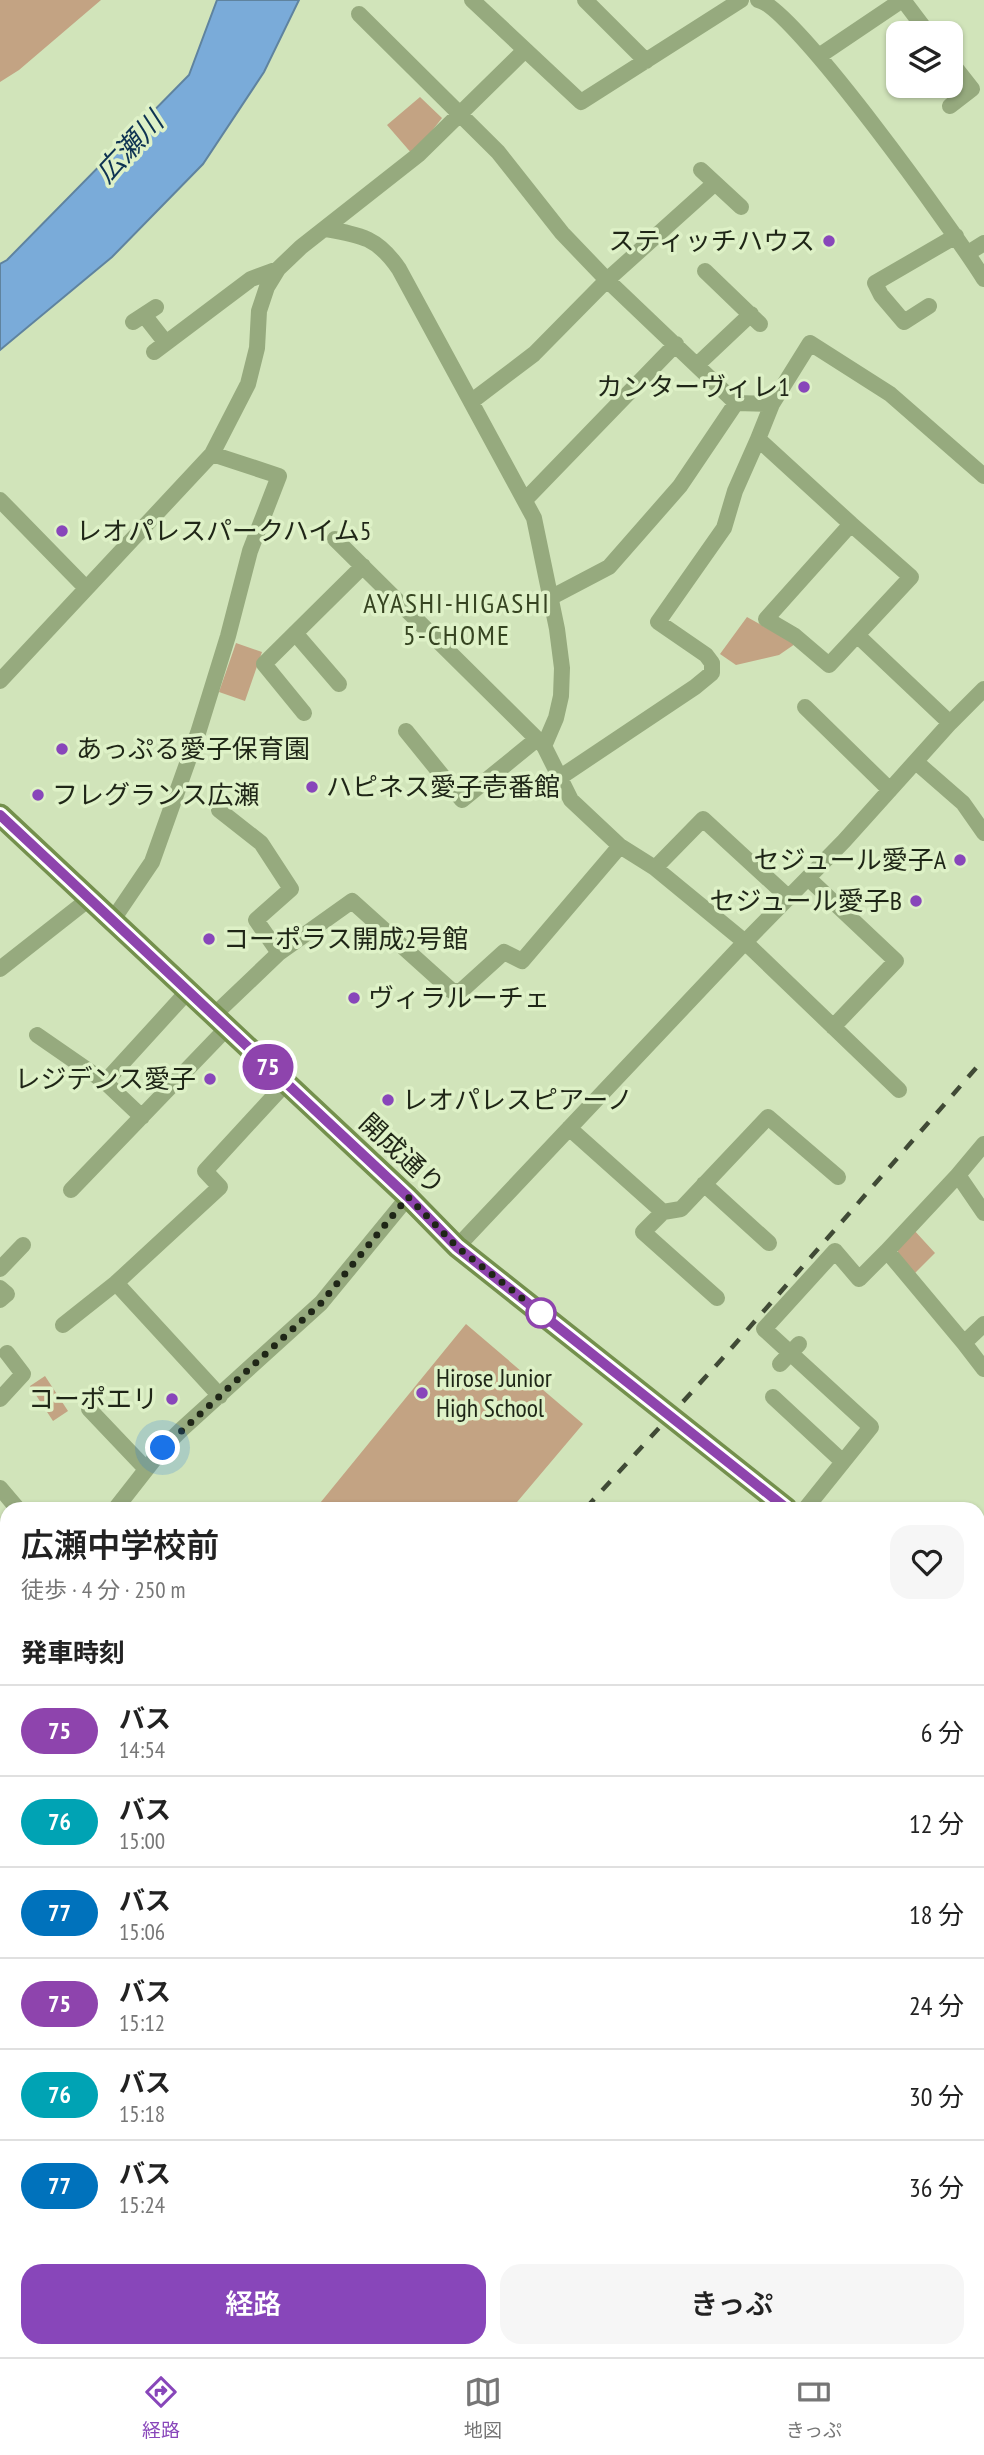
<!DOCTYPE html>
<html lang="ja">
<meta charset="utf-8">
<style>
body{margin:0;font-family:"PT Sans Narrow","Noto Sans JP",sans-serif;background:#f6f6f6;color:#222;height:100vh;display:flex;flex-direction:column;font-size:26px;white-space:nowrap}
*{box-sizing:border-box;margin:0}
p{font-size:23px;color:#767676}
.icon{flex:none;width:38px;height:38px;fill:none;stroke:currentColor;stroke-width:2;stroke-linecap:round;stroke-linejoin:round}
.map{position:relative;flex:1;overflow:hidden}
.sheet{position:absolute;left:0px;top:1502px;width:985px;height:856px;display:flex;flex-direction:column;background:#fff;border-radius:21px 21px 0 0;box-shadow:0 2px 5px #0004}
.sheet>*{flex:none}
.badge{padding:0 14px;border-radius:23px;font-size:24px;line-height:46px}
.buttons{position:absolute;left:886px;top:21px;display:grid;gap:14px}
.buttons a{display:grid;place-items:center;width:77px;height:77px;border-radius:14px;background:#fff;box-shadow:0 2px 5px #0004;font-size:35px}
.you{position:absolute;width:35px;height:35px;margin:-18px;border:5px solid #fff;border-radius:50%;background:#1a73e8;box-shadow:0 0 0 10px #1a73e833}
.map>.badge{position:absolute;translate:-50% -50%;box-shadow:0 0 0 4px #fff}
h2{padding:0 21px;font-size:26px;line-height:63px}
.round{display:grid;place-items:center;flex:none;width:74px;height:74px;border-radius:21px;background:#f6f6f6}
.headline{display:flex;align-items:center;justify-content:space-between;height:119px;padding:0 21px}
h1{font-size:33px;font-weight:600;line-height:52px}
.action{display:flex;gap:14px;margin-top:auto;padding:14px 21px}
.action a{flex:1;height:80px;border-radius:21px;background:#8846ba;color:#fff;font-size:28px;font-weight:600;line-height:80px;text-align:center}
.action a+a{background:#f6f6f6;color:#222}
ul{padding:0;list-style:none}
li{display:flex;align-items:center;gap:21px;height:91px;padding:0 21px;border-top:2px solid #e0e0e0}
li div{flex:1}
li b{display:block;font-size:26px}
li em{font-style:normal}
li .badge{min-width:77px;font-weight:700;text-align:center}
.tab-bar{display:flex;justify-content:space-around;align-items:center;height:98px;border-top:2px solid #e0e0e0;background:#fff;font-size:19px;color:#767676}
.tab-bar a{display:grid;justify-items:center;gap:4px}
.tab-bar .on{color:#8846ba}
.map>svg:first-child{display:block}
.green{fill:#c3a383}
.water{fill:#7aabd9;stroke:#5f839f;stroke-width:2}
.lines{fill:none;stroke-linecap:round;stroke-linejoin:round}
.street{stroke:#96aa7e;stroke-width:16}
.secondary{stroke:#74904d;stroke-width:23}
.highway{stroke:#4c6b12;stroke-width:28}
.rail{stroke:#404a36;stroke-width:4.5;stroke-dasharray:12 12;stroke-linecap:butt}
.line-casing{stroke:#fff;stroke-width:16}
.line{stroke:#8e44ad;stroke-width:10}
.walk{stroke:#1f2617;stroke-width:7;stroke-dasharray:0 12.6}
.poi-dot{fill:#8846ba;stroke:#def1c7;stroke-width:2.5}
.stop-dot{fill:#fff;stroke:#8e44ad;stroke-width:3.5}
.labels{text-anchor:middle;stroke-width:7;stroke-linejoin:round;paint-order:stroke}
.poi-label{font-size:26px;fill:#1f2617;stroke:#def1c7;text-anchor:start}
.street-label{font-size:26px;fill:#1f2617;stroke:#def1c7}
.water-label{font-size:28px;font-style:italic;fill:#0e3352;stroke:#def1c7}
.neighbourhood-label{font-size:28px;letter-spacing:2px;fill:#364421;stroke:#def1c7}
</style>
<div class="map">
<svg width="984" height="2357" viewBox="0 0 984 2357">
<rect width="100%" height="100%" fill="#d1e4ba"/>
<path class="green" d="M0 0H101L19 70 0 82Z
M420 97 442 118 413 155 387 125Z
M747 617 795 644 779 655 736 665 720 654Z
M236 643 262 652 245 701 219 692Z
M913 1229 935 1253 913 1275 899 1258 897 1246Z
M466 1324 583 1424 512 1508H316Z
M45 1376 68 1411 53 1421 30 1386Z
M0 1989 7 1995V2022L1 2029Z"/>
<path class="water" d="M217 0H299L264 72 203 164 112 257 0 350V264L7 260 189 75Z"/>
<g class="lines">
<path class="street" d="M472 0 581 102 741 0
M585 0 646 61
M758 0C793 6 958 237 984 279
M903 0 928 33
M359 14 498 152 562 233 607 280 736 403
M819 56 902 0
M950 106 972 89 950 61
M701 170 741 207
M326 229C362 235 378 238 399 269L534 518 557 629 562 668 561 696 556 718 544 746 571 800 620 846 655 868 745 942 899 1090
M968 253 984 243
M705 271 760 324
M929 306 904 322 881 295 875 283 956 236
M144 315 166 343
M133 322 156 307
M154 352 251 279 278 269
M698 364 751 314
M472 401 534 354 607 280 715 183
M772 404 758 439 851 524
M212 454 248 384 257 348 259 311 267 287 278 269 301 247 418 155 525 50
M0 500 86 588
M525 500 676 344
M335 539 544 746
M550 598 609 567 680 486 736 403 772 404 810 343 890 394 984 476
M295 633 339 684
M857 635 911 577 851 524 766 619 795 636 829 665 857 635 950 723
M0 681 212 454 279 476 250 551 228 636 198 733 152 862 112 921
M805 707 890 790
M304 713 264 664 363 566
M406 731 462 800 537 739
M916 762 963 803 984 833
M559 778 695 687 712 673V663L706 655 658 622 724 528 735 491 758 439
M219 810 261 843 291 889 256 920 279 953
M655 868 703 819 789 898
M808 878 896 961 833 1027
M0 969 89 899
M214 1015 279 953 352 901 452 991H461L504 952 522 961 620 846
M37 1035 105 1082 188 991
M105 1082 142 1117
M569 1128 663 1212 643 1232 717 1298
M958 1175 984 1144
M704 1184 769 1243
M71 1190 227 1028
M663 1212 681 1209 768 1117 838 1177
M984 1213 958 1175 887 1251 964 1343 984 1324
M457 1247 745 942 844 841 950 723 984 689
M0 1269 23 1245
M0 1288 7 1294 0 1300
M63 1325 116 1283
M964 1343 984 1369
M780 1364 799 1344
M220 1396 116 1283 220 1187 205 1171 285 1084
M773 1397 843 1462
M0 1399 23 1374 7 1353
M89 1409 146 1469
M0 1488 17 1508
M116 1508 163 1448 182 1429 321 1303 408 1197
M806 1508 871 1427 764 1329 835 1251 859 1279 887 1251
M0 1737 7 1744
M0 1837 7 1832
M0 1879 7 1886
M978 2034 984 2027
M978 2228 984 2234
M264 2350 269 2357
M740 2350V2357
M452 2357 459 2350
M590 2357 598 2350"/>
<path class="secondary" d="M0 815 408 1197 457 1247 786 1508
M978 1897 984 1900
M818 2350 825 2357
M844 2350 851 2357"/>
<path class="highway" d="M978 1643 984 1635
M140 2357 149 2350"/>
<path class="rail" d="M586 1508 721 1360 984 1059
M0 2170 7 2162"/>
</g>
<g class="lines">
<defs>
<path id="line" d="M0 815 408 1197 457 1247 786 1508"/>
</defs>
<use href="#line" class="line-casing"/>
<use href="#line" class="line"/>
<path class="walk" d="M163 1448 321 1303 408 1197 457 1247 550 1320 541 1313"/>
</g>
<g class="poi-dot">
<circle cx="829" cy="241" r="7"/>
<circle cx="804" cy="387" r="7"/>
<circle cx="62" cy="531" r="7"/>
<circle cx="62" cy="749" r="7"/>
<circle cx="312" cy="787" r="7"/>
<circle cx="38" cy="795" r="7"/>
<circle cx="960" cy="860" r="7"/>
<circle cx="916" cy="901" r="7"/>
<circle cx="209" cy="939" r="7"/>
<circle cx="354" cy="998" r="7"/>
<circle cx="210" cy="1079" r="7"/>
<circle cx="388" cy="1100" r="7"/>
<circle cx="422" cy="1393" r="7"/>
<circle cx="172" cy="1399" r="7"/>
</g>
<circle class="stop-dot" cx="541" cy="1313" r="14"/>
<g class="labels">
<g class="poi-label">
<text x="815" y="250" text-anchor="end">スティッチハウス</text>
<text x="790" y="396" text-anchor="end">カンターヴィレ1</text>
<text x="76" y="540">レオパレスパークハイム5</text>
<text x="76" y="758">あっぷる愛子保育園</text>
<text x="326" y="796">ハピネス愛子壱番館</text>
<text x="52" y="804">フレグランス広瀬</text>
<text x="946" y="869" text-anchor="end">セジュール愛子A</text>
<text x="902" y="910" text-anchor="end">セジュール愛子B</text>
<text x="223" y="948">コーポラス開成2号館</text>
<text x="368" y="1007">ヴィラルーチェ</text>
<text x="196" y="1088" text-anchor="end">レジデンス愛子</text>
<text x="402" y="1109">レオパレスピアーノ</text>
<text x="436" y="1387">Hirose Junior<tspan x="436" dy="30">High School</tspan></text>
<text x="158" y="1408" text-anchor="end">コーポエリ</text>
</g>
<g class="street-label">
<text transform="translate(402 1154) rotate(43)" y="9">開成通り</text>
</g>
<g class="water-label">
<text transform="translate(129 147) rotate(-47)" y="10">広瀬川</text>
</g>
<g class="neighbourhood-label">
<text x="457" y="613">AYASHI-HIGASHI<tspan x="457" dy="32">5-CHOME</tspan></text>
</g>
</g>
</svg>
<div class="buttons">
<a><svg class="icon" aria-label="layers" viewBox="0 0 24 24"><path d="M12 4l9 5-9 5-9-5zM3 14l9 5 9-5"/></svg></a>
</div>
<div class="you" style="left:163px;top:1448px"></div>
<b class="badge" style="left:268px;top:1067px;background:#8e44ad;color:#fff">75</b>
<section class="sheet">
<div class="headline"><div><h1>広瀬中学校前</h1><p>徒歩 · 4 分 · 250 m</p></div><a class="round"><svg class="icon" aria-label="heart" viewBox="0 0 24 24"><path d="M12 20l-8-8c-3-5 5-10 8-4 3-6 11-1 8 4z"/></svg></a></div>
<h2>発車時刻</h2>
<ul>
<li><span class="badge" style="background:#8e44ad;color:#fff">75</span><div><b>バス</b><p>14:54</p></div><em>6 分</em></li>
<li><span class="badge" style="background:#00a3b4;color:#fff">76</span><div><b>バス</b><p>15:00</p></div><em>12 分</em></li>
<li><span class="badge" style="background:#0072bc;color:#fff">77</span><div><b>バス</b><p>15:06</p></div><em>18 分</em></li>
<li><span class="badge" style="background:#8e44ad;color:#fff">75</span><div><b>バス</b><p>15:12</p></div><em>24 分</em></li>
<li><span class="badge" style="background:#00a3b4;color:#fff">76</span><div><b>バス</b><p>15:18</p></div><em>30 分</em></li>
<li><span class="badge" style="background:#0072bc;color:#fff">77</span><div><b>バス</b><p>15:24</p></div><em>36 分</em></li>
</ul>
<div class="action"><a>経路</a><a>きっぷ</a></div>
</section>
</div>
<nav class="tab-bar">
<a class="on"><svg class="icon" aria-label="directions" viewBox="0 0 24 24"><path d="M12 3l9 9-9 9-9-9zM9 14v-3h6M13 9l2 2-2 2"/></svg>経路</a>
<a><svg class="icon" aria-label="map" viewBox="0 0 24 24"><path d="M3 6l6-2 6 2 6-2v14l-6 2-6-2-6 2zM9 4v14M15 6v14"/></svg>地図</a>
<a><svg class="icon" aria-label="tickets" viewBox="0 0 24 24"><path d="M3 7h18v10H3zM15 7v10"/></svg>きっぷ</a>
</nav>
